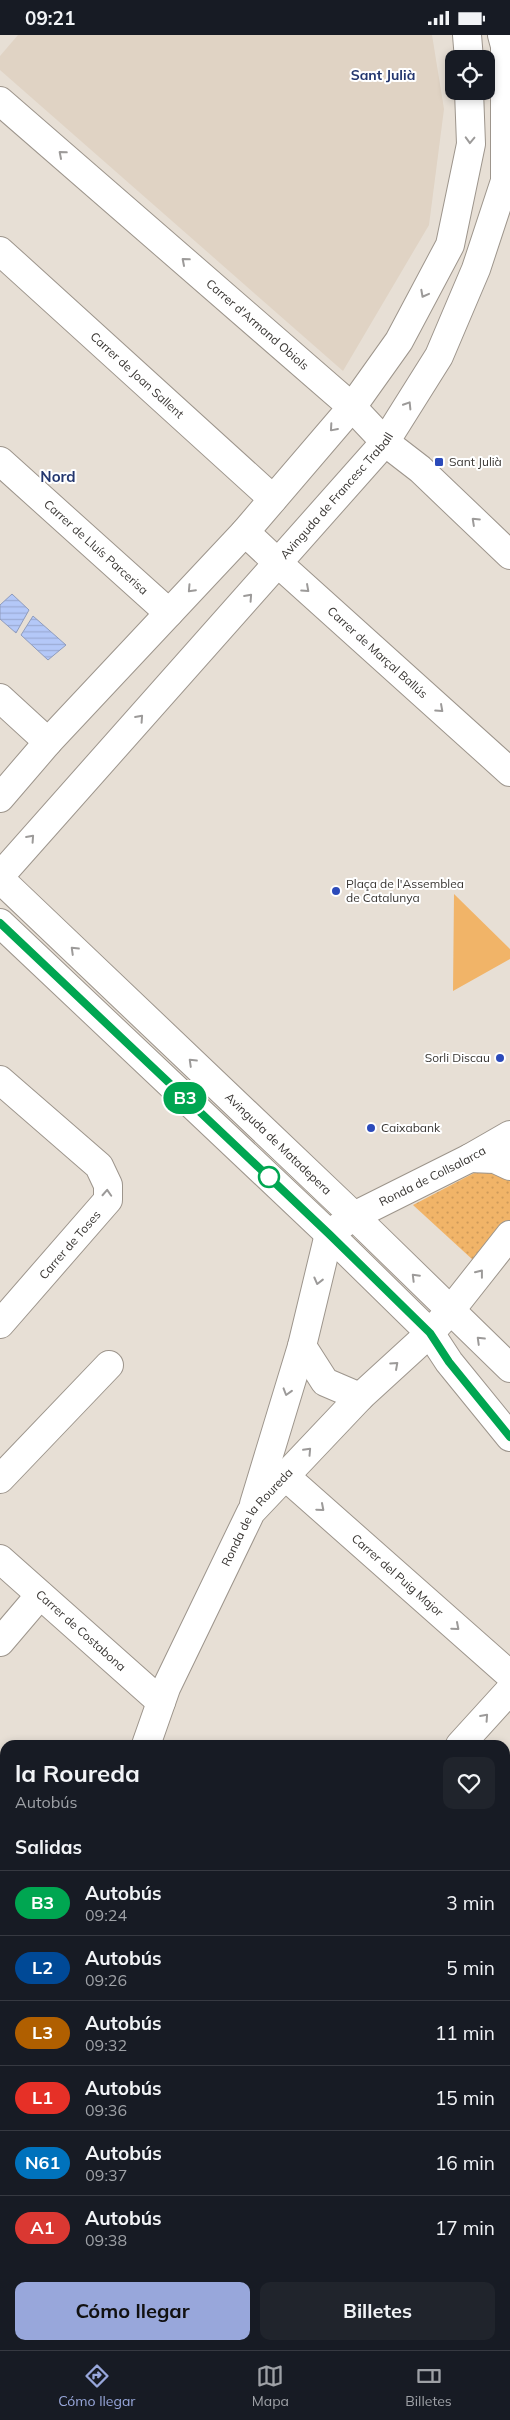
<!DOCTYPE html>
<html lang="es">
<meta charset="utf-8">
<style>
body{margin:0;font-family:Mulish,sans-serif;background:#20242c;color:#f1f3f6;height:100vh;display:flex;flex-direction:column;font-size:19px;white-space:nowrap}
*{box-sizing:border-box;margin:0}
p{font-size:16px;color:#9ea1a6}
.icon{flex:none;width:28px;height:28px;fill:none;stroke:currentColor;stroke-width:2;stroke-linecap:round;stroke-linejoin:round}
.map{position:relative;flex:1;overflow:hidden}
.panel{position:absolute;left:0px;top:1705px;width:510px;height:610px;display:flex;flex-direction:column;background:#171b24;border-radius:15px 15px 0 0;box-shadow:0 2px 8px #0003}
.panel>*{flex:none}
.badge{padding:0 10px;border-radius:16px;font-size:18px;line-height:32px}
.tools{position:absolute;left:445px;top:15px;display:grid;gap:10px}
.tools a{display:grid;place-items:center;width:50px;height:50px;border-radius:10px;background:#171b24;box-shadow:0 2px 8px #0003;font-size:25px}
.map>.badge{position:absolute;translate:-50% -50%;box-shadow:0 0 0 2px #fff}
h2{padding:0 15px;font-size:19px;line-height:45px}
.round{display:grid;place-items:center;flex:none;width:52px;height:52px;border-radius:10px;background:#20242c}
.summary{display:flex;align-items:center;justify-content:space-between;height:85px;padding:0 15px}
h1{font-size:24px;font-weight:700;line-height:38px}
.button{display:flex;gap:10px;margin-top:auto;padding:10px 15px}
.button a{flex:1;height:58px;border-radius:10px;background:#98a7db;color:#111;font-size:20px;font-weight:700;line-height:58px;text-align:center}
.button a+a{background:#20242c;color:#f1f3f6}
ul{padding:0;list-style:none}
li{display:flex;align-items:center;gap:15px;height:65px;padding:0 15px;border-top:1px solid #363941}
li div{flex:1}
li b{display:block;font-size:19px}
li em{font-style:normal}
li .badge{min-width:55px;font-weight:700;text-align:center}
.status{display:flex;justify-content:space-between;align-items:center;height:35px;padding:0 25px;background:#171b24;direction:ltr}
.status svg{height:14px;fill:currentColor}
.tabs{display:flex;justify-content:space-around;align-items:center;height:70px;border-top:1px solid #363941;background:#171b24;font-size:14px;color:#9ea1a6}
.tabs a{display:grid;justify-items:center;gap:2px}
.tabs .on{color:#98a7db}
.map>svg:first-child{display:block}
.built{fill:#e0d3c4}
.green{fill:#f1b468}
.garden{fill:url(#garden-dots)}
.water{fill:url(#water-rules);stroke:#8f9cbd}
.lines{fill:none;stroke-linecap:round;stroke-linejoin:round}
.minor-casing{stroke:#9d958c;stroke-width:30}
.minor{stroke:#fff;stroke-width:28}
.oneway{stroke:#9c9a99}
.line-casing{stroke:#fff;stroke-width:11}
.line{stroke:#00a651;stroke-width:8}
.poi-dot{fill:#2b4aba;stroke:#fff;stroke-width:2}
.stop-dot{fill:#fff;stroke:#00a651;stroke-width:2.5}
.labels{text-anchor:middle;stroke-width:4;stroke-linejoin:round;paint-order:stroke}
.street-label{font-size:12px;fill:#393633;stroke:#fff}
.poi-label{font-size:12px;fill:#393633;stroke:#fff;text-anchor:start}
.neighbourhood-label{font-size:14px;font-weight:bold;fill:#23366e;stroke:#fff}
.quarter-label{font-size:15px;font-weight:bold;fill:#23366e;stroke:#fff}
</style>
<div class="status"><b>09:21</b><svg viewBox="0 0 49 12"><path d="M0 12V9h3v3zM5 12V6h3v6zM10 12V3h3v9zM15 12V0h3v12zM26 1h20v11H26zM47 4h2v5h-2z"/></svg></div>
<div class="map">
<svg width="510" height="2315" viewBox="0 0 510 2315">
<defs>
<pattern id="garden-dots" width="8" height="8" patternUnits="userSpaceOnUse" patternTransform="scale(1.25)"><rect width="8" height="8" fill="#f1b468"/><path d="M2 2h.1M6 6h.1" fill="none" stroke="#cf9b5b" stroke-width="1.8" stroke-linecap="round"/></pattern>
<pattern id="water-rules" width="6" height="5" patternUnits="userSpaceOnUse" patternTransform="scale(1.25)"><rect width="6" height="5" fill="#b4c8f8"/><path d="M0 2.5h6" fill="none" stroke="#9cacd5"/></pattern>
</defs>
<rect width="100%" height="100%" fill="#e7dfd5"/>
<path class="built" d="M18 0H432L444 74 429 190 343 336 0 35V21Z"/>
<path class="green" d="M454 859 510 914V924L453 956Z
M0 2115 5 2119V2310H383L386 2315H0Z"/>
<path class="garden" d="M484 1135 494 1136 510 1145V1186L473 1225 413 1170 476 1137Z"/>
<path class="water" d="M12 559 29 575 16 598 0 584V570Z
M33 581 66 610 48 625 21 600Z"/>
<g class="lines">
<defs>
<g id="minor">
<path d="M467 0 469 24"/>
<path id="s1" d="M0 66 352 372 385 407 420 434 510 520"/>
<path id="s2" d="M0 216 273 464"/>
<path id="s3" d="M0 426 169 578"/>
<path id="s4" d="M245 497 279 529 510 737"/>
<path d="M0 663 48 707"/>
<path d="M0 763 48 707 245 497 352 372 399 306 450 210 471 109 469 56"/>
<path id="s5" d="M0 841 385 407 439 321 476 234 505 146V11L502 0"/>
<path id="s6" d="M0 844 354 1181 510 1333"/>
<path d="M0 888 329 1199 430 1298 449 1327 510 1402"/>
<path d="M0 1045 99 1131 108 1150V1165L0 1289"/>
<path d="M470 1123 495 1124 510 1131"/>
<path d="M302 1311 325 1347 360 1362"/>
<path id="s7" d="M285 1441 510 1640"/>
<path d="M0 1444 109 1330"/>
<path id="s8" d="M254 1469 302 1311 329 1199 354 1181 470 1123 510 1100"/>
<path id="s9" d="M0 1524 161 1667"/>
<path d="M0 1607 40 1560"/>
<path id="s10" d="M146 1710 166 1653 251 1477 360 1362 430 1298 450 1276 510 1200"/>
<path d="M460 1710 510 1655"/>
<path d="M505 1840 510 1845"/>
<path d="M505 2104 510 2112"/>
<path d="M505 2247 510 2244"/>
<path d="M403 2310 407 2315"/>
<path d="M7 2315 8 2310"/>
</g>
</defs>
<use href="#minor" class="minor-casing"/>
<use href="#minor" class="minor"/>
</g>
<defs><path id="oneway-chevron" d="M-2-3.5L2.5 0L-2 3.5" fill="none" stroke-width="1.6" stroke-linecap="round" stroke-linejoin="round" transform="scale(1.25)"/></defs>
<g class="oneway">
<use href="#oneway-chevron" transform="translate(470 105) rotate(92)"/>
<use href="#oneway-chevron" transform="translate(62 119) rotate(-139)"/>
<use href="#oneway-chevron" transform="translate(185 226) rotate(-139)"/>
<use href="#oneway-chevron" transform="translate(424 259) rotate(118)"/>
<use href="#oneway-chevron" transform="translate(408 370) rotate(-58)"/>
<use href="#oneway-chevron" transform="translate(333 393) rotate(131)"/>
<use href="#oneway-chevron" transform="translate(475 486) rotate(-137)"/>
<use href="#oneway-chevron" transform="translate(191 554) rotate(133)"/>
<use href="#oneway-chevron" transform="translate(306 554) rotate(42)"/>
<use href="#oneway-chevron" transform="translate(249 562) rotate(-48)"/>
<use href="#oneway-chevron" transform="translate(440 674) rotate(42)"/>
<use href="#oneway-chevron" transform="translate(140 683) rotate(-48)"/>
<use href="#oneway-chevron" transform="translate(31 803) rotate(-48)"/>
<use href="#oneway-chevron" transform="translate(74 915) rotate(-136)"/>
<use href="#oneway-chevron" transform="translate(192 1027) rotate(-136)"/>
<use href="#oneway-chevron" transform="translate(107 1158) rotate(-87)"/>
<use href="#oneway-chevron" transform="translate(480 1238) rotate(-52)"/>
<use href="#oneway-chevron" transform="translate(415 1242) rotate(-135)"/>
<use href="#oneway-chevron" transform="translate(318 1246) rotate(104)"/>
<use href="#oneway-chevron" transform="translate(480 1305) rotate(-136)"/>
<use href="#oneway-chevron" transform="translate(395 1330) rotate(-42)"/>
<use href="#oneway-chevron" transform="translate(287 1357) rotate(107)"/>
<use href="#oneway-chevron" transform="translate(308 1416) rotate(-47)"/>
<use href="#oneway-chevron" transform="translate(321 1473) rotate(41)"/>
<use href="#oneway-chevron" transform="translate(456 1592) rotate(41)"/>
<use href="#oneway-chevron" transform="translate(485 1682) rotate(-48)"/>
</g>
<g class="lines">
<defs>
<path id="line" d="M0 888 329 1199 430 1298 449 1327 510 1402"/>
</defs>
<use href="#line" class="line-casing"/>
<use href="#line" class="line"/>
</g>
<g class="poi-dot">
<rect x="434" y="422" width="10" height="10" rx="2.5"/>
<circle cx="336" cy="856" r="5"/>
<circle cx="500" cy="1023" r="5"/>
<circle cx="371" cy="1093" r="5"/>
</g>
<circle class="stop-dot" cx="269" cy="1142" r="10"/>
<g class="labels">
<g class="street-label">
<text dy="4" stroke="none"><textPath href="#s1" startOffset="341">Carrer d'Armand Obiols</textPath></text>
<text dy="4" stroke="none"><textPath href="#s2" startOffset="185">Carrer de Joan Sallent</textPath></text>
<text dy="4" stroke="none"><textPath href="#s5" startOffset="508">Avinguda de Francesc Traball</textPath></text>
<text dy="4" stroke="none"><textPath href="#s3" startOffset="129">Carrer de Lluís Parcerisa</textPath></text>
<text dy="4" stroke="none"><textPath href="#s4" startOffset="179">Carrer de Marçal Ballús</textPath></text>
<text dy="4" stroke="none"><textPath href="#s6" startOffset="384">Avinguda de Matadepera</textPath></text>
<text dy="4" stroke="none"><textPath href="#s8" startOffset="399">Ronda de Collsalarca</textPath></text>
<text transform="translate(70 1210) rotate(-49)" y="4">Carrer de Toses</text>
<text dy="4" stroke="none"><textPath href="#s10" startOffset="255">Ronda de la Roureda</textPath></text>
<text dy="4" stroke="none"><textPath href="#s7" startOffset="150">Carrer del Puig Major</textPath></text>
<text dy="4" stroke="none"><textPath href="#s9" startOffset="108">Carrer de Costabona</textPath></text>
</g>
<g class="poi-label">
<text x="449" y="431">Sant Julià</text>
<text x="346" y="853">Plaça de l'Assemblea<tspan x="346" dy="14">de Catalunya</tspan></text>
<text x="490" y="1027" text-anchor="end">Sorli Discau</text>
<text x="381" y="1097">Caixabank</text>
</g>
<g class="neighbourhood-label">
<text x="383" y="45">Sant Julià</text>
</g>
<g class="quarter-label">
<text x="58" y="447">Nord</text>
</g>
</g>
</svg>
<div class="tools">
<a><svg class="icon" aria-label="locate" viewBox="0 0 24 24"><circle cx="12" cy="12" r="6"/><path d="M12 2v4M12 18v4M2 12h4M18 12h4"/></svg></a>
</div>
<b class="badge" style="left:185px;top:1063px;background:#00a651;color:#fff">B3</b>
<section class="panel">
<div class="summary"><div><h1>la Roureda</h1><p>Autobús</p></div><a class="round"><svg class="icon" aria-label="heart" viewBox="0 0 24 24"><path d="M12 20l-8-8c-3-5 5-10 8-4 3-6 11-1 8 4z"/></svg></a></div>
<h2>Salidas</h2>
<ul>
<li><span class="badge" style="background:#00a651;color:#fff">B3</span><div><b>Autobús</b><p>09:24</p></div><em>3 min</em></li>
<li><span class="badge" style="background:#004996;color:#fff">L2</span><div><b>Autobús</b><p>09:26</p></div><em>5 min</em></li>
<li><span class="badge" style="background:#b05f00;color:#fff">L3</span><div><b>Autobús</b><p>09:32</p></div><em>11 min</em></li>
<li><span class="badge" style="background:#e63027;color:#fff">L1</span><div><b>Autobús</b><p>09:36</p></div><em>15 min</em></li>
<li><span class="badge" style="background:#0072bc;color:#fff">N61</span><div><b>Autobús</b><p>09:37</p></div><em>16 min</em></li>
<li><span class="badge" style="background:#da3832;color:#fff">A1</span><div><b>Autobús</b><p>09:38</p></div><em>17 min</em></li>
</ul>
<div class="button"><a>Cómo llegar</a><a>Billetes</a></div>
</section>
</div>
<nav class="tabs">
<a class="on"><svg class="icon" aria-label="directions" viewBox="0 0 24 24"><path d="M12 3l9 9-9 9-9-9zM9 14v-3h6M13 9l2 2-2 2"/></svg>Cómo llegar</a>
<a><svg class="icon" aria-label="map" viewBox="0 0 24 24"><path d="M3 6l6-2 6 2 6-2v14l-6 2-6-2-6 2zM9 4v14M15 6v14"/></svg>Mapa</a>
<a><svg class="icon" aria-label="tickets" viewBox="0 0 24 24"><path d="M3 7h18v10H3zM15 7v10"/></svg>Billetes</a>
</nav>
